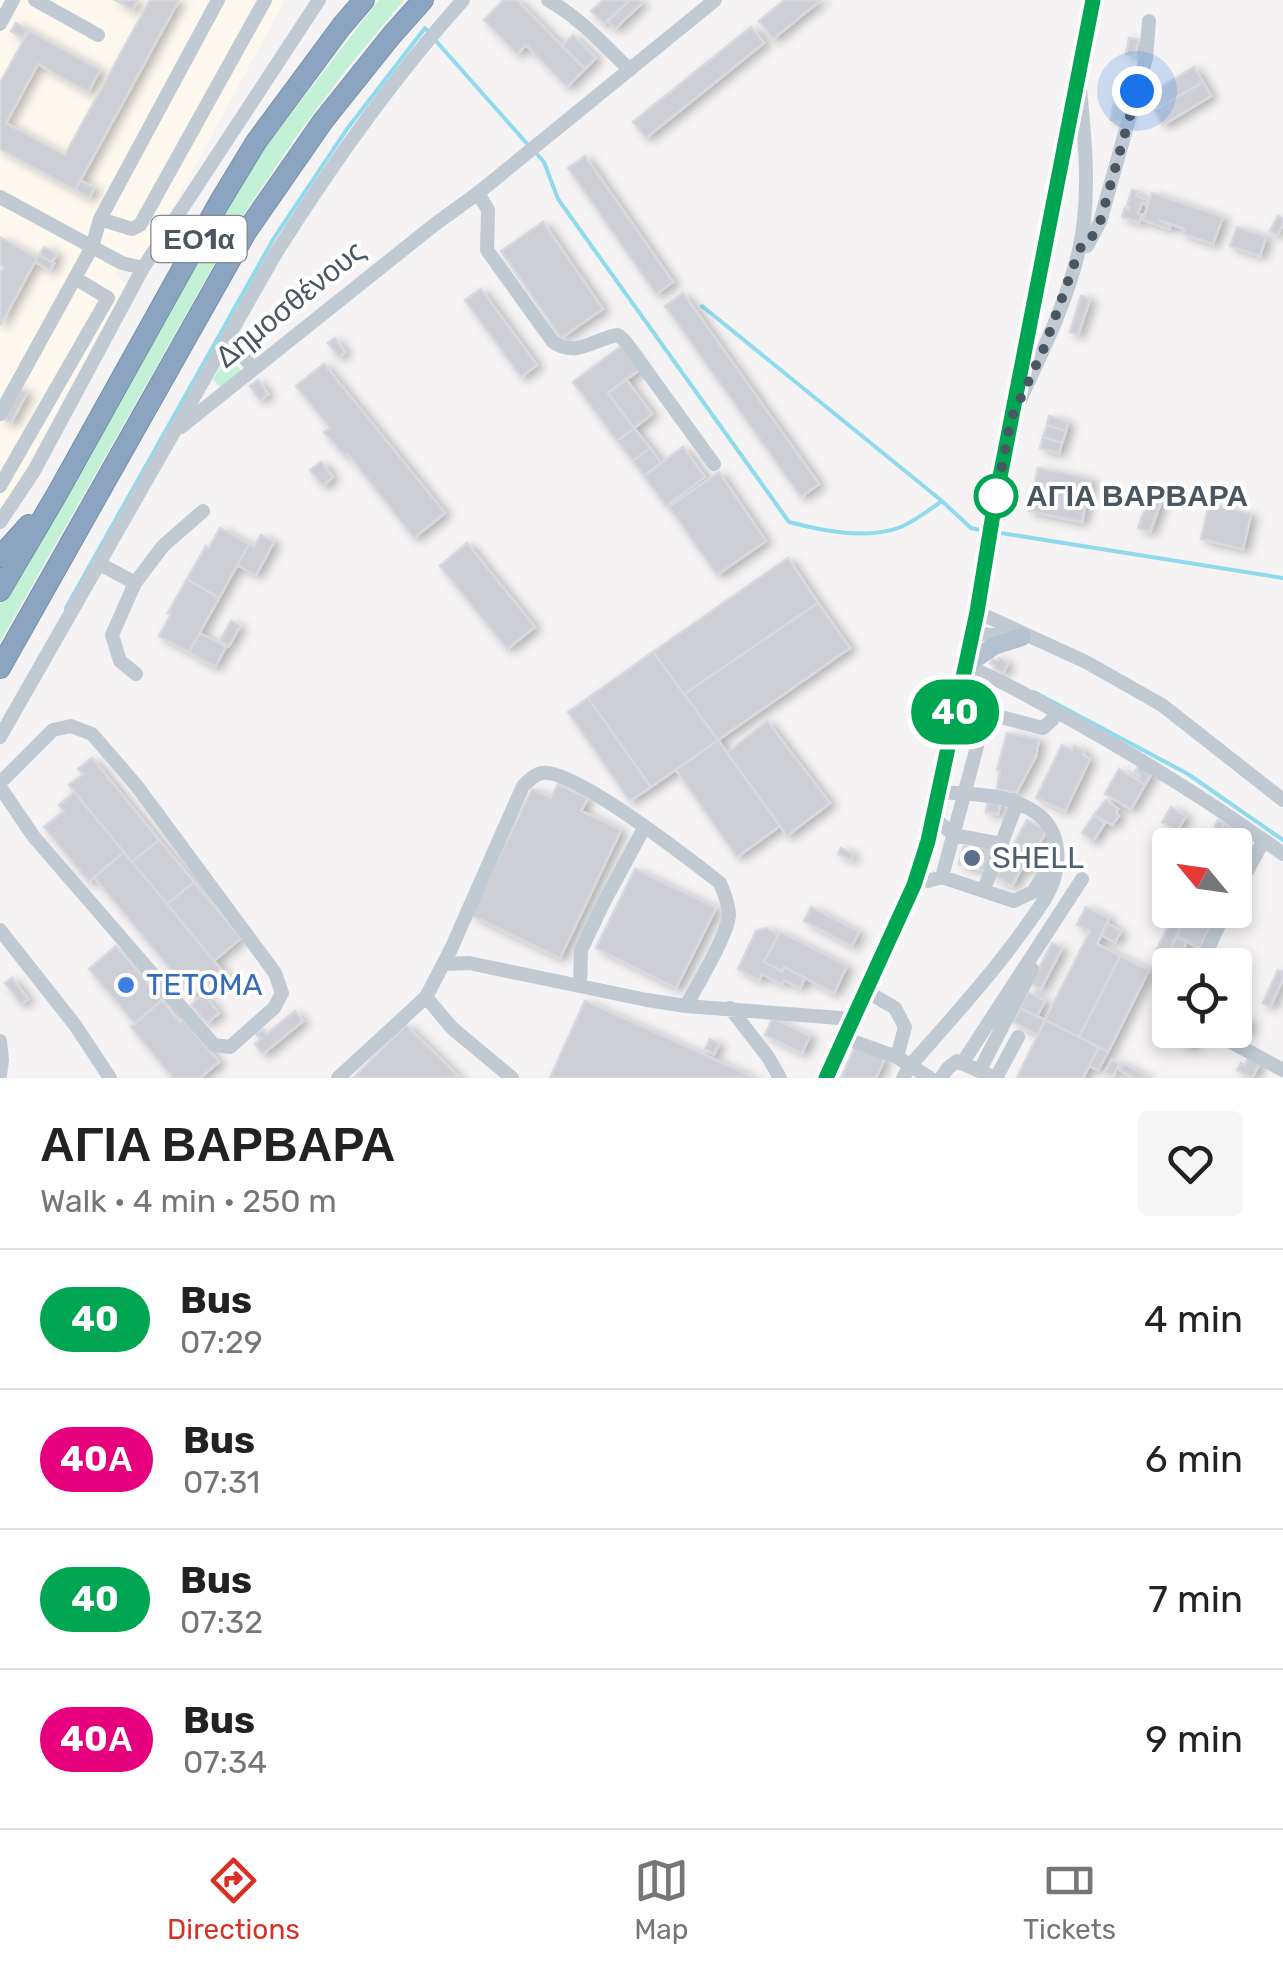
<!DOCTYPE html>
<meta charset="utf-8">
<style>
body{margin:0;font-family:Rubik,sans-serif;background:#f6f6f6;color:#222;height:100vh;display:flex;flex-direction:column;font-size:38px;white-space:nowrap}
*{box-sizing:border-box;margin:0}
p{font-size:32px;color:#767676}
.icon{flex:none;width:55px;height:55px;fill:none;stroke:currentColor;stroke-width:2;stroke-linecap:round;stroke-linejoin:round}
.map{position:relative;height:1078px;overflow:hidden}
.side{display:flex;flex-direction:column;background:#fff;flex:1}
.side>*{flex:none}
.badge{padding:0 20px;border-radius:32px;font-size:35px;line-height:65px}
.needle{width:65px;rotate:299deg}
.buttons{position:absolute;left:1152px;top:828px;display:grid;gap:20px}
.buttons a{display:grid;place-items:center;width:100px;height:100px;border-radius:10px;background:#fff;box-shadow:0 5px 15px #0003;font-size:50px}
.you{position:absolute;width:50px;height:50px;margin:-25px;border:8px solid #fff;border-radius:50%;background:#1a73e8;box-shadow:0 0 0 15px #1a73e833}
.map>.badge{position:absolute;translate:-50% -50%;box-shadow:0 0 0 5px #fff}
.round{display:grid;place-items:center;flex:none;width:105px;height:105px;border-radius:10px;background:#f6f6f6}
.overview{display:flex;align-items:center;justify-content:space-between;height:170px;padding:0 40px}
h1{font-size:48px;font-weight:700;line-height:75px}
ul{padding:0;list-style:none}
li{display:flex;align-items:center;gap:30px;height:140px;padding:0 40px;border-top:2px solid #e0e0e0}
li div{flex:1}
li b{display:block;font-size:38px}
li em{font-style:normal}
li .badge{min-width:110px;font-weight:700;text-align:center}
.dock{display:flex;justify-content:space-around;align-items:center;height:140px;border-top:2px solid #e0e0e0;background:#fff;font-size:28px;color:#767676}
.dock a{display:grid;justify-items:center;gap:5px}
.dock .selected{color:#d93025}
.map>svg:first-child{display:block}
.commercial{fill:#fdf9ef}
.green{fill:#c3f1d5}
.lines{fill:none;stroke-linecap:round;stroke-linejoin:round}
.stream{stroke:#90daee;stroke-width:4}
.building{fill:#cdcfd5;stroke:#d7d9de;stroke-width:2.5;filter:url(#shadow)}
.highway-casing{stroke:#7690ad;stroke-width:22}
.minor{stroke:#c1cad2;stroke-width:14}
.major{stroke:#b3c2d1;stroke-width:18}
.highway{stroke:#8ba5c1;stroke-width:20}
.line-casing{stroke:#fff;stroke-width:22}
.line{stroke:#00a651;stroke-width:15}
.walk{stroke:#4a5661;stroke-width:10;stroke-dasharray:0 18}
.stop-dot{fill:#fff;stroke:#00a651;stroke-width:5}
.service-dot{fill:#5c6f8a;stroke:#fff;stroke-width:4}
.shop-dot{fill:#3f7fe0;stroke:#fff;stroke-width:4}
.labels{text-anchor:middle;stroke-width:8;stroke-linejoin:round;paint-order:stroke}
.shield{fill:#fff;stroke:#808990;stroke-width:2.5}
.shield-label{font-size:28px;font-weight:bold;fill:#4a5661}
.street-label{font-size:30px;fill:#4a5661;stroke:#fff}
.stop-label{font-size:30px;font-weight:bold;fill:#4a5661;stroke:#fff;text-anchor:start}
.service-label{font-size:30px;fill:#4e5e75;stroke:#fff;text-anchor:start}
.shop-label{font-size:30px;fill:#366cbe;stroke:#fff;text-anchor:start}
</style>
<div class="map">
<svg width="1283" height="1078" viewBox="0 0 1283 1078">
<defs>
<filter id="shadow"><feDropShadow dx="5.5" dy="3" stdDeviation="5" flood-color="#0004"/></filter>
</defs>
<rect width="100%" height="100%" fill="#f5f3f3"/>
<path class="commercial" d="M0 0H285L142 264 125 257 114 274 128 285 0 514Z"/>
<path class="green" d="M379 0H404L346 70 298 134 239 221 0 642V604L246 172Z
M227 356 242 371 222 389 213 379Z"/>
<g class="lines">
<path class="stream" d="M436 41 529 146
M536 153 544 162 558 199 789 522C823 531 867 540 901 527 915 521 929 510 942 501L971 528 985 531
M702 306 942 501
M995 532 1283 578
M66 608 274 238 347 129 425 28 430 34
M1034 692 1188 774 1283 840"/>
</g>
<path class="building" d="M115 0H138L132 10Z
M150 0H179L75 190 0 149V83L29 31 100 70 88 92 38 64 6 123 65 155Z
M504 0H517L585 69 567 87 526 45 517 54 484 20Z
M603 0H630L604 24 591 11Z
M630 0H639L642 3 615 29 608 21Z
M785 0H821L773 39 759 21Z
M16 23 27 30 23 38 11 31Z
M751 27 764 43 646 138 633 122Z
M573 35 596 58 585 69 562 46Z
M1129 38 1138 40 1135 56 1126 54Z
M1194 67 1203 82 1155 110 1146 96Z
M1203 82 1211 96 1163 125 1155 110Z
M1117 85 1130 88 1124 123 1111 120Z
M585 156 673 282 656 294 568 168Z
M80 180 94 188 89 198 75 190Z
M1132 190 1138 192 1136 196 1148 200 1146 205 1142 203 1138 213 1142 214 1139 223 1122 217 1125 208 1129 210 1130 207 1127 206Z
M1152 193 1223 217 1213 244 1183 234 1185 229 1159 220 1170 226 1169 229 1143 220Z
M1278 216 1283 219V224L1277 235 1270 231Z
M543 222 603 309 561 338 501 251Z
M1237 227 1266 237 1260 256 1230 246Z
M0 237 37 258 0 326V273L4 267 0 265Z
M44 247 57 254 52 262 39 255Z
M39 255 54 263 50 270 35 262Z
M481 289 537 365 521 377 465 300Z
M683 293 819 484 801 497 665 306Z
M1081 296 1090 299 1078 335 1070 332Z
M335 338 345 352 339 357 328 343Z
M624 344 642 368 608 393 634 428 617 441 573 382Z
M324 364 445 513 414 538 348 454 345 456 324 432 330 428 296 386Z
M626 379 652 414 634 428 608 393Z
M258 380 268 394 260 400 250 386Z
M17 387 27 393 11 423 1 417Z
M1049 416 1068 422 1066 431 1047 425Z
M1047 425 1066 431 1062 443 1043 437Z
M634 428 650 448 633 461 617 441Z
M1043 437 1062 443 1059 453 1040 448Z
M683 447 705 477 666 506 644 476Z
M650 448 661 463 644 476 633 461Z
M321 462 333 477 323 486 310 470Z
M1038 468 1091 479 1082 522 1029 511Z
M719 472 766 541 717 575 669 507Z
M1151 493 1163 497 1150 532 1138 528Z
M1209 504 1251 514 1243 549 1201 539Z
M220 528 249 544 219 598 187 579 206 546 209 548Z
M261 535 274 542 256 575 237 565 249 544 254 547Z
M467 543 535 627 507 649 440 566Z
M788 558 818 603 684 694 653 652Z
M187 579 219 598 189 652 159 636 171 614 168 613Z
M818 603 850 648 718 740 684 694Z
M231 621 240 626 229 646 220 641Z
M200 633 226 647 215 667 189 652Z
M653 652 718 740 651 787 588 698Z
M999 658 1008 663 1003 673 994 668 995 666 990 663 992 659 997 661Z
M588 698 651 787 630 801 568 712Z
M767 721 830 803 787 836 727 753Z
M1007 733 1039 739 1036 756 1017 792 997 790 1000 770H997Z
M718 740 780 826 737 857 676 770Z
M1062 745 1072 750 1074 746 1084 751 1083 755 1090 759 1065 811 1036 798Z
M92 758 159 840 132 862 69 785 83 774 78 769Z
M1140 763 1153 771 1145 785 1137 780 1140 775 1135 772Z
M1119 769 1145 785 1131 809 1105 794Z
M558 784 588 798 581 811 621 830 560 958 471 915 532 789 551 798Z
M74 792 124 852 89 882 44 827 64 811 59 805Z
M988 799 1001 801 998 814 986 812Z
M1106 800 1118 809 1116 813 1119 816 1112 825 1094 815Z
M1171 807 1186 816 1177 831 1162 822Z
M1094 815 1105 823 1093 841 1082 833Z
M1027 820 1047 830 1039 845 1043 847 1033 865 1030 864 1027 870 1022 868 1012 886 996 877Z
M1218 820 1224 823 1214 845H1207Z
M1224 823 1236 828 1228 845H1220L1215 843Z
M159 840 194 882 167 904 132 862Z
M981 843 994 845 991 854 1007 858 998 874 959 864 964 846 978 850Z
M1235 844 1249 853 1240 868 1235 866Z
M841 848 853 854 851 860 838 854Z
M124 852 229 979 218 988 205 973 193 983 199 989 192 995 94 877Z
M635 869 716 908 676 988 596 948Z
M194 882 241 938 214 961 167 904Z
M811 907 859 932 852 946 804 921Z
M1086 907 1109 918 1097 944 1120 956 1079 1037 1045 1020 1090 931 1077 925Z
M1172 910H1181L1188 913 1168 954 1157 949 1171 922 1167 920Z
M1188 913 1211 925 1200 948 1176 936Z
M1107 923 1121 931 1115 942 1101 935Z
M766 928 778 935 764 962 782 971 784 967 805 978 800 988 784 980 782 984 762 974 759 980 738 969 756 931Z
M780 932 847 966 834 993 784 967 782 971 764 962Z
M1176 936 1187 941 1181 955 1170 950Z
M1052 943 1062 948 1041 989 1031 984Z
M116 946 162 1000 135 1024 89 969Z
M1170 950 1181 955 1176 964 1165 959Z
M1120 956 1149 970 1108 1052 1079 1037Z
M1278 970 1283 972V979L1270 1007 1263 1003Z
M12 978 28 999 21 1004 5 983Z
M1028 992 1045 1001 1037 1016 1020 1008Z
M203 994 219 1013 207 1023 191 1005Z
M162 1000 180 1022 183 1019 219 1062 200 1078H173L131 1027Z
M585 1001 661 1035 755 1078H550Z
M1020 1008 1045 1020 1038 1035 1013 1022Z
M295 1011 303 1021 263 1054 255 1044 261 1039 256 1034 263 1029 267 1034Z
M1242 1017 1251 1023 1244 1036 1235 1030Z
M773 1018 810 1036 802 1053 765 1035Z
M1045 1020 1099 1047 1083 1078H1017Z
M406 1025 460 1078H353Z
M1185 1030 1198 1032 1191 1047 1180 1041Z
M710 1039 719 1044 714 1054 705 1049Z
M856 1045 885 1058 876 1078H841Z
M1099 1047 1108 1052 1098 1070 1089 1066Z
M1249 1057 1260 1063 1252 1078 1237 1070 1241 1063 1245 1065Z
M1112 1060 1119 1064 1113 1076 1105 1072Z
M1124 1064 1148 1077 1147 1078H1135L1120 1070Z"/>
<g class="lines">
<defs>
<path id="highway" d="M0 557 29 525
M0 591 57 494 219 203 256 142 341 27 364 0
M0 668 246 232 323 121 391 36 423 0"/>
</defs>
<use href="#highway" class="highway-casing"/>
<path class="minor" d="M35 0 98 35
M548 0C579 17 604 45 630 70
M0 24 13 0
M478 193 488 210 487 250 553 342C577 358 593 339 618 335L625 341 714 464
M0 197 122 263 143 268 319 0
M100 219 132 229 140 225 265 0
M1080 247 1087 246 1100 222 1146 58 1149 21
M228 339 254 369
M1020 400C1042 352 1067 302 1079 250 1091 200 1085 139 1080 89
M0 414 92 247 100 219 218 0
M181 427 434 225 478 193 715 0
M0 486 108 298 75 278
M0 522 34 471 143 268
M100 564 135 583
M977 612 1086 662 1162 705 1283 800
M971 633 1014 637
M965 666C1001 679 1034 700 1068 718 1143 760 1214 804 1283 854
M136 674 120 661 112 635 135 583 163 546 203 511
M0 737 276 253C332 164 392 79 463 0
M0 780 5 778 53 730 71 726 92 734 136 785 275 973 282 993 274 1008 230 1047 214 1045 34 837 0 787
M933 817 954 835 1001 844
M942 877 986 713 1043 728 1052 720 1056 712
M928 881 942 877 1014 901 1033 892 1055 857
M984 889 1017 803
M1235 893 1264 840
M0 930 75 1025 110 1078
M444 964 469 963 647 1000 686 1006 853 1019
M1200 965 1226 910
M580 985 581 950 604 902 644 828
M866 991 895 1008 905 1027 897 1057
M426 997 452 1028 512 1078
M730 1008 768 1057 780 1078
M1209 1030 1283 1070
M844 1038 897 1057 930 1078
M0 1041 2 1060 0 1075
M963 1062 1082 879
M980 1070 1032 969
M338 1078 426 997 451 949 523 786C528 781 535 774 542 773 573 768 692 861 720 883 724 893 729 904 729 915 727 937 697 985 686 1006
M903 1078 909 1067C950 1020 991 976 1027 925 1036 912 1049 896 1054 879 1061 853 1058 828 1035 812 1007 793 970 794 938 792
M941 1078 948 1068 957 1061 995 1078
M996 1078 1018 1037"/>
<path class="major" d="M965 666 994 646 1022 637
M826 1078 914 885 928 841 977 612 994 507 1093 0"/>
<use href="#highway" class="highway"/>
</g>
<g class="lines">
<defs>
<path id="line" d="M826 1078 914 885 928 841 977 612 994 508 1093 0"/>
</defs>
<use href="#line" class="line-casing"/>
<use href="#line" class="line"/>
<path class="walk" d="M996 496 994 508 1011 419 1044 348 1080 248 1087 246 1100 222 1137 91"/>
</g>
<circle class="stop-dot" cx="996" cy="496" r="20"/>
<circle class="service-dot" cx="972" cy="858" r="10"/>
<circle class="shop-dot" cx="126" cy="985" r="10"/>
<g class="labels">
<rect class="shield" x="151.5" y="216" width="95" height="46" rx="8"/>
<g class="shield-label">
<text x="199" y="249">ΕΟ1α</text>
</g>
<g class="street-label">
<text transform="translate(290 304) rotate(-39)" y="10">Δημοσθένους</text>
</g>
<g class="stop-label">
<text x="1026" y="506">ΑΓΙΑ ΒΑΡΒΑΡΑ</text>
</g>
<g class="service-label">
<text x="992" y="868">SHELL</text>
</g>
<g class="shop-label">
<text x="146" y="995">TETOMA</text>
</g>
</g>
</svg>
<div class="buttons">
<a><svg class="needle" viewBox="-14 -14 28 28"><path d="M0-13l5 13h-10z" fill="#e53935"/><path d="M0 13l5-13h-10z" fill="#767676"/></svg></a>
<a><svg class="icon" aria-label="locate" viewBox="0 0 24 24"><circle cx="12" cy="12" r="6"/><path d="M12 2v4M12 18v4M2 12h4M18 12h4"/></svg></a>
</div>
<div class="you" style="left:1137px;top:91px"></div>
<b class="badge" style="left:955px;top:712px;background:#00a651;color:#fff">40</b>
</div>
<section class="side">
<div class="overview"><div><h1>ΑΓΙΑ ΒΑΡΒΑΡΑ</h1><p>Walk · 4 min · 250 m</p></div><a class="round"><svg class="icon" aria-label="heart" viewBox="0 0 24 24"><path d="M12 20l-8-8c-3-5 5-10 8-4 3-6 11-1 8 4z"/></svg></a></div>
<ul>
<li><span class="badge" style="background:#00a651;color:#fff">40</span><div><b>Bus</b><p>07:29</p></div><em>4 min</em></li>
<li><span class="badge" style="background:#e6007e;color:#fff">40Α</span><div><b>Bus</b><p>07:31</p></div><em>6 min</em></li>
<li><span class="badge" style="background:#00a651;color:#fff">40</span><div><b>Bus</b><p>07:32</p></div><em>7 min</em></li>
<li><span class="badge" style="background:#e6007e;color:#fff">40Α</span><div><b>Bus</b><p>07:34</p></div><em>9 min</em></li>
</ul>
</section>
<nav class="dock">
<a class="selected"><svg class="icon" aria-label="directions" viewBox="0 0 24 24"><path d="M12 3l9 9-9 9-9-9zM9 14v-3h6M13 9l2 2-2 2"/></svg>Directions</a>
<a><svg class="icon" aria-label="map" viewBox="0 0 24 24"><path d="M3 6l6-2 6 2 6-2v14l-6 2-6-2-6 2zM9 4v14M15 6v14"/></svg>Map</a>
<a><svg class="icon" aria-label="tickets" viewBox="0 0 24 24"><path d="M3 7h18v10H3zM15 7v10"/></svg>Tickets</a>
</nav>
